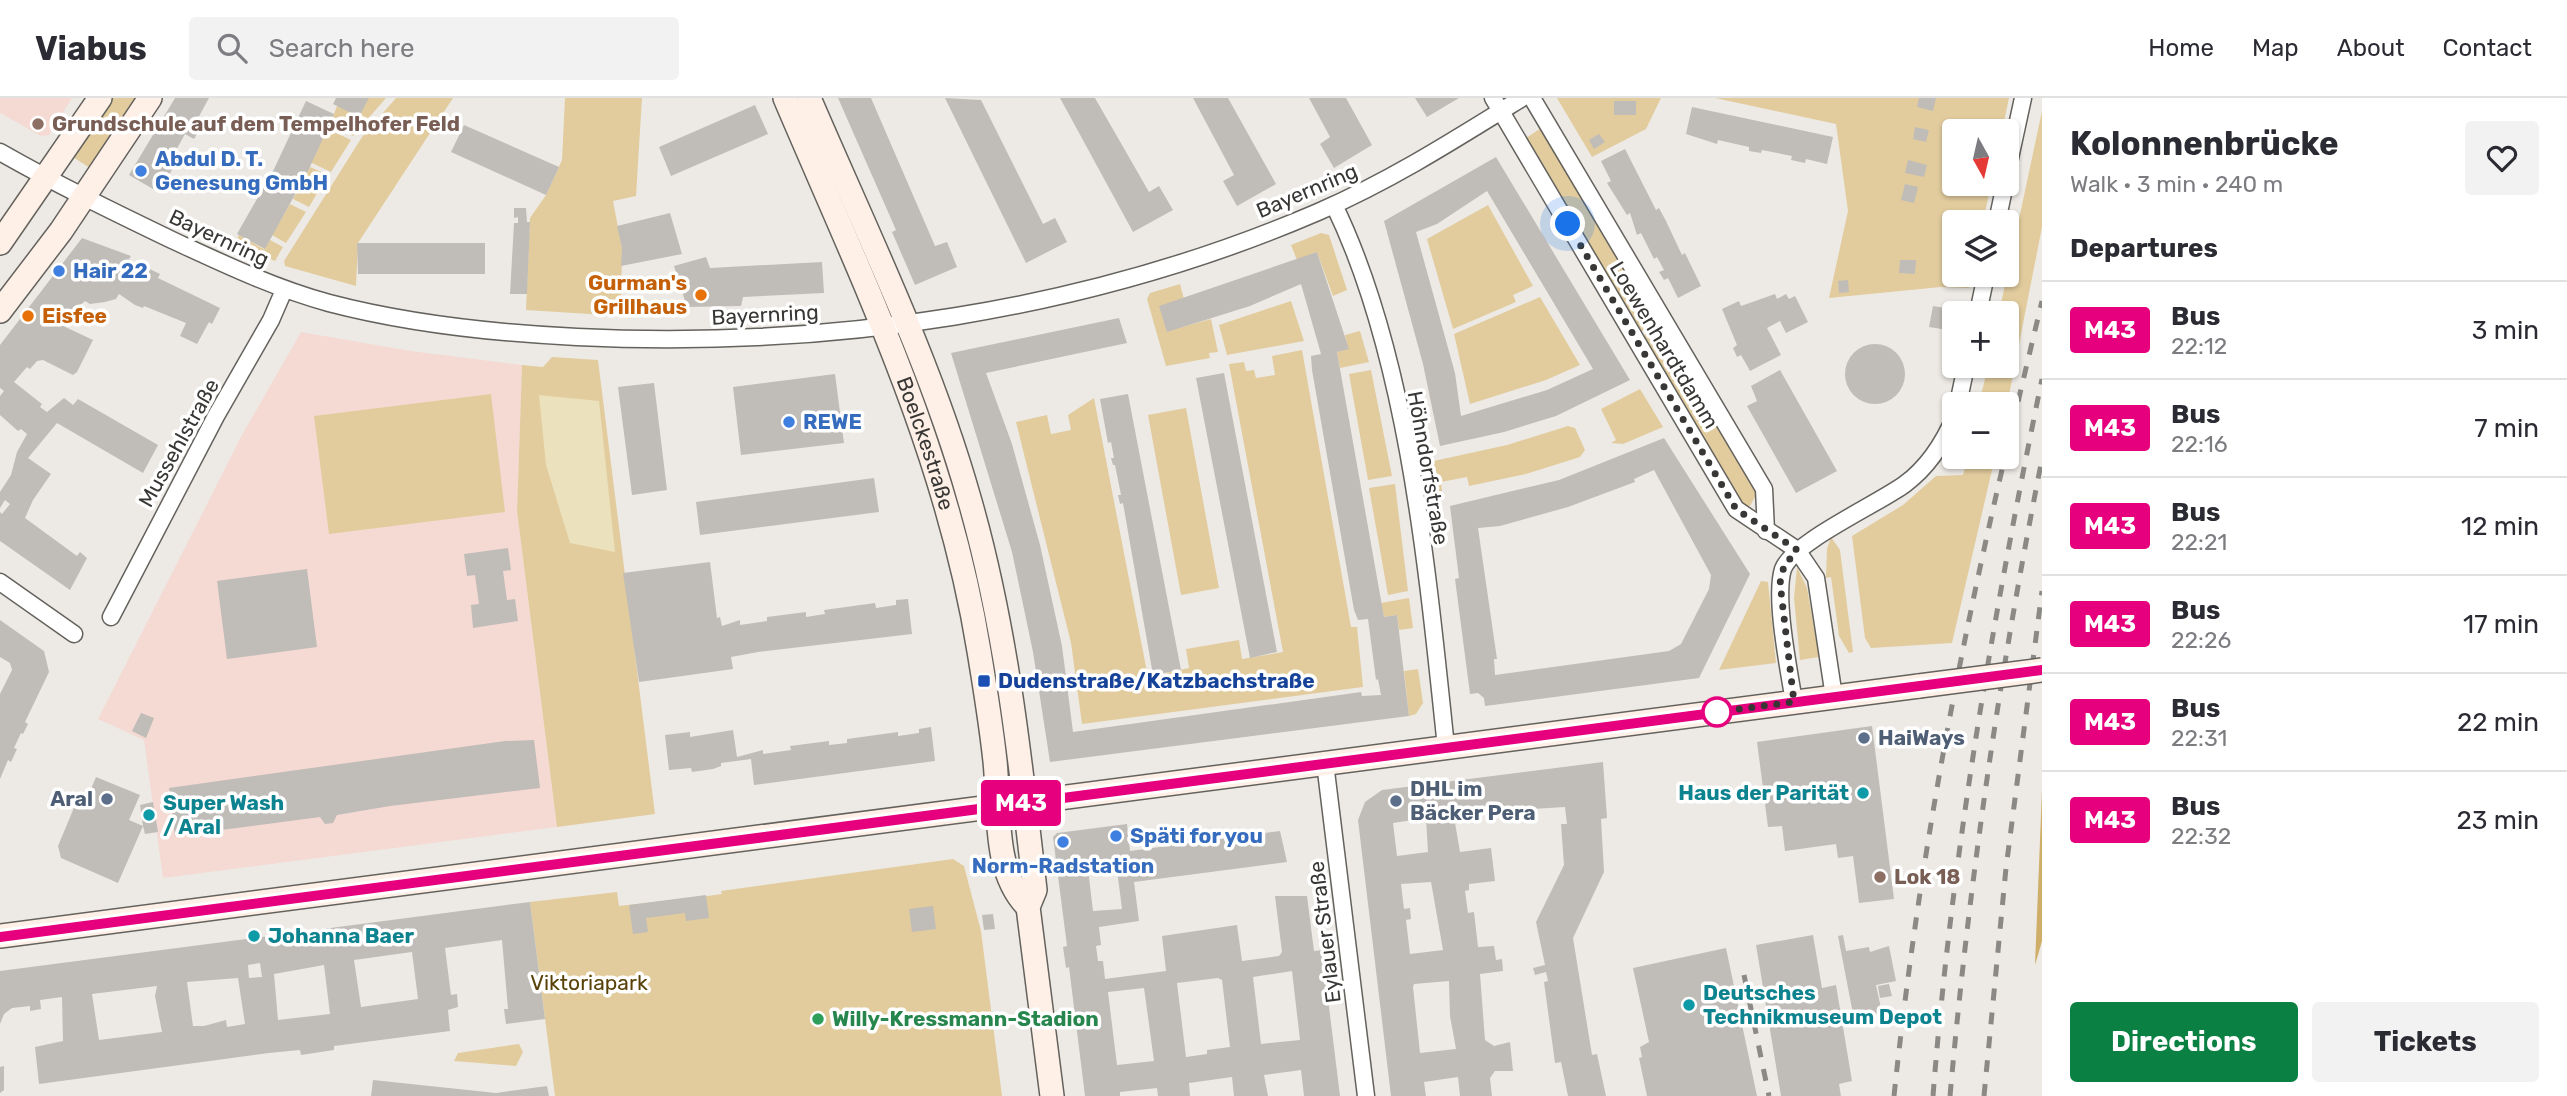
<!DOCTYPE html>
<meta charset="utf-8">
<style>
body{margin:0;font-family:Rubik,sans-serif;background:#f2f2f3;color:#2b2b33;height:100vh;display:flex;flex-direction:column;font-size:26px;white-space:nowrap}
*{box-sizing:border-box;margin:0}
p{font-size:23px;color:#7c7c81}
.icon{flex:none;width:38px;height:38px;fill:none;stroke:currentColor;stroke-width:2;stroke-linecap:round;stroke-linejoin:round}
.map{position:relative;flex:1;overflow:hidden}
.panel{display:flex;flex-direction:column;background:#fff;width:525px}
.panel>*{flex:none}
.badge{padding:0 14px;border-radius:5px;font-size:24px;line-height:46px}
.needle{width:46px;rotate:172deg}
.buttons{position:absolute;left:1942px;top:21px;display:grid;gap:14px}
.buttons a{display:grid;place-items:center;width:77px;height:77px;border-radius:7px;background:#fff;box-shadow:0 2px 5px #0004;font-size:35px}
.you{position:absolute;width:35px;height:35px;margin:-18px;border:5px solid #fff;border-radius:50%;background:#1a73e8;box-shadow:0 0 0 10px #1a73e833}
.map>.badge{position:absolute;translate:-50% -50%;box-shadow:0 0 0 4px #fff}
h2{padding:0 28px;font-size:26px;line-height:63px}
.round{display:grid;place-items:center;flex:none;width:74px;height:74px;border-radius:7px;background:#f2f2f3}
.head{display:flex;align-items:center;justify-content:space-between;height:119px;padding:0 28px}
h1{font-size:33px;font-weight:700;line-height:52px}
.cta{display:flex;gap:14px;margin-top:auto;padding:14px 28px}
.cta a{flex:1;height:80px;border-radius:7px;background:#0b8043;color:#fff;font-size:28px;font-weight:700;line-height:80px;text-align:center}
.cta a+a{background:#f2f2f3;color:#2b2b33}
ul{padding:0;list-style:none}
li{display:flex;align-items:center;gap:21px;height:98px;padding:0 28px;border-top:2px solid #e1e1e2}
li div{flex:1}
li b{display:block;font-size:26px}
li em{font-style:normal}
li .badge{min-width:77px;font-weight:700;text-align:center}
header{display:flex;align-items:center;gap:42px;box-sizing:border-box;height:98px;padding:0 35px;background:#fff;border-bottom:2px solid #e1e1e2}
header strong{font-size:33px}
nav{display:flex;gap:38px;margin-inline-start:auto;font-size:24px}
.search{width:490px;height:63px;background:#f2f2f3;display:flex;align-items:center;gap:18px;box-sizing:border-box;padding:0 24px;border-radius:7px;color:#7c7c81;font-size:26px}
main{display:flex;flex:1;min-height:0}
.map>svg:first-child{display:block}
.education{fill:#f4dad3}
.green{fill:#e2cc9e}
.forest{fill:#ceae68}
.sand{fill:#ebe1bc}
.building{fill:#c0bcb7;fill-rule:evenodd}
.lines{fill:none;stroke-linecap:round;stroke-linejoin:round}
.street-casing{stroke:#64625d;stroke-width:19}
.secondary-casing{stroke:#64625d;stroke-width:26}
.street{stroke:#fff;stroke-width:16}
.secondary{stroke:#fef0e7;stroke-width:23}
.rail{stroke:#8b8985;stroke-width:5;stroke-dasharray:12 12;stroke-linecap:butt}
.secondary-bridge-casing{stroke:#64625d;stroke-width:26;stroke-linecap:butt}
.secondary-bridge{stroke:#fef0e7;stroke-width:23}
.line-casing{stroke:#fff;stroke-width:16}
.line{stroke:#e6007e;stroke-width:10}
.walk{stroke:#383735;stroke-width:7;stroke-dasharray:0 12.6}
.education-dot{fill:#8d6e63;stroke:#fff;stroke-width:2.5}
.shop-dot{fill:#3f7fe0;stroke:#fff;stroke-width:2.5}
.food-dot{fill:#e8710a;stroke:#fff;stroke-width:2.5}
.transit-dot{fill:#1a4fb4;stroke:#fff;stroke-width:2.5}
.stop-dot{fill:#fff;stroke:#e6007e;stroke-width:3.5}
.service-dot{fill:#5c6f8a;stroke:#fff;stroke-width:2.5}
.culture-dot{fill:#0f9aa8;stroke:#fff;stroke-width:2.5}
.leisure-dot{fill:#2e9e5b;stroke:#fff;stroke-width:2.5}
.labels{text-anchor:middle;stroke-width:7;stroke-linejoin:round;paint-order:stroke}
.education-label{font-size:21px;font-weight:bold;fill:#785e54;stroke:#fff;text-anchor:start}
.shop-label{font-size:21px;font-weight:bold;fill:#366cbe;stroke:#fff;text-anchor:start}
.street-label{font-size:21px;fill:#383735;stroke:#fff}
.food-label{font-size:21px;font-weight:bold;fill:#c56008;stroke:#fff;text-anchor:end}
.transit-label{font-size:21px;font-weight:bold;fill:#164399;stroke:#fff;text-anchor:start}
.service-label{font-size:21px;font-weight:bold;fill:#4e5e75;stroke:#fff;text-anchor:start}
.culture-label{font-size:21px;font-weight:bold;fill:#0d838f;stroke:#fff;text-anchor:start}
.park-label{font-size:21px;fill:#584208;stroke:#fff}
.leisure-label{font-size:21px;font-weight:bold;fill:#27864d;stroke:#fff;text-anchor:start}
</style>
<header>
<strong>Viabus</strong>
<div class="search"><svg class="icon" aria-label="search" viewBox="0 0 24 24"><circle cx="10" cy="10" r="6"/><path d="M15 15l6 6"/></svg>Search here</div>
<nav><a>Home</a><a>Map</a><a>About</a><a>Contact</a></nav>
</header>
<main>
<div class="map">
<svg width="2042" height="998" viewBox="0 0 2042 998">
<rect width="100%" height="100%" fill="#edeae5"/>
<path class="education" d="M0 0H72L49 37 41 38 0 15Z
M301 234 411 253 522 267 517 413 557 729 163 780 144 642 98 621 242 337Z"/>
<path class="green" d="M111 0H140L93 72 73 59Z
M369 0H386L353 38 330 26 337 8Z
M396 0H453L358 145 356 188 285 168 284 163 362 39Z
M565 0H642L636 98 613 103 622 150 621 218 526 212 530 120 546 97 562 62Z
M1557 0H1661L1646 31 1592 59Z
M1715 0H2009L2002 33H1955V86H1991L1983 124H1955V177H1972L1969 190 1941 189 1829 200 1848 113 1836 26Z
M2042 13V129L2011 287 2007 306H1979L1988 268H2007V215H1999Z
M1541 30 1656 224 1641 234 1526 40Z
M328 31 351 42 331 74 312 65 311 61Z
M310 69 328 77 309 109 293 101Z
M290 106 306 114 286 145 272 137Z
M1488 107 1533 188 1513 197 1516 204 1453 231 1427 141Z
M1321 135 1329 137 1347 192 1333 198 1317 154 1297 162 1291 147Z
M239 137 264 151 270 142 283 149 275 163 234 146Z
M1180 186 1184 201 1168 233 1211 221 1218 254 1209 255 1210 260 1166 268 1147 201 1150 195Z
M1540 199 1580 267 1546 282 1470 306 1454 236Z
M1291 203 1304 243 1227 257 1219 227Z
M1659 229 1757 395 1750 408 1743 407 1643 238Z
M1360 233 1369 264 1340 270 1337 254 1348 250 1345 237Z
M1302 252 1351 529H1357L1363 589 1082 626 1071 545 1016 324 1047 317 1051 336 1071 332 1068 317 1094 300 1148 579 1189 570 1186 551 1239 542 1242 561 1283 554 1229 266 1244 264 1246 273 1254 272 1256 280 1275 277 1272 258Z
M552 259 598 262 655 716 557 729 517 413 522 267 543 269Z
M1371 272 1392 378 1368 382 1349 276Z
M1640 291 1663 329 1623 346 1611 345 1616 342 1601 311Z
M491 296 505 414 329 436 314 318Z
M1186 310 1219 490 1181 497 1148 317Z
M1568 328 1575 330 1585 352 1580 359 1526 376 1469 388 1467 379 1441 384 1442 393 1431 395 1429 364 1507 347Z
M1968 359H1995L1952 545 1871 550 1865 540 1852 438 1903 407 1936 378 1963 377Z
M1395 386 1408 493 1388 497 1369 390Z
M1831 439 1840 452 1853 554 1849 555 1839 538 1831 479 1826 480 1827 451Z
M1797 469 1807 490 1819 559 1800 562 1794 500Z
M1761 483 1768 484 1776 565 1719 572Z
M1409 500 1413 530 1399 532 1397 517 1384 519 1381 505Z
M1418 571 1423 605 1416 616 1409 618 1404 573Z
M953 761 964 768 981 833 1002 998H555L530 804 617 794 619 808 707 798 722 796 721 793Z
M519 946 523 954 516 968 454 963 458 955Z"/>
<path class="forest" d="M2042 692V843L2035 867Z"/>
<path class="sand" d="M539 297 599 303 615 454 570 445 546 367Z"/>
<path class="building" d="M175 0H209L197 22 203 26 194 41 185 36 169 65 174 68 166 83 160 79 153 91 129 77Z
M336 0H369L359 19 333 6Z
M838 0H871L935 148 947 144 957 169 915 187 892 134 896 132Z
M945 0 981 2 1043 126 1055 120 1067 144 1026 165Z
M1060 0H1095L1149 94 1159 88 1173 112 1133 134Z
M1193 0H1228L1276 86 1237 108 1223 83 1234 77Z
M1309 0H1346L1372 47 1334 70 1320 46 1330 39Z
M1415 0H1459L1427 19Z
M1919 0H1936L1933 13 1917 9Z
M306 3 334 16 309 71 265 151 237 136 274 71Z
M1614 3H1636V17H1614Z
M755 7 768 36 671 78 659 49Z
M1692 9 1833 39 1827 66 1806 61 1805 65 1791 62 1792 58 1762 52 1761 55 1749 53V49L1718 42 1717 46 1686 36Z
M464 27 559 69 546 97 451 54Z
M1915 29 1929 32 1926 44 1913 41Z
M1599 36 1605 44 1594 51 1589 42Z
M1625 51 1656 112 1659 110 1666 123 1682 157 1685 155 1701 188 1678 200 1668 180 1664 182 1659 174 1664 172 1657 159 1654 161 1641 135 1637 137 1630 115 1627 117 1607 85 1611 83 1601 63Z
M1496 59 1630 282 1556 318 1504 334 1440 348 1423 266 1384 123ZM1487 93 1593 271 1547 292 1461 318 1455 275 1416 134 1437 126Z
M1908 62 1927 67 1924 79 1905 75Z
M1905 86 1918 89 1914 105 1901 102Z
M514 110H526L527 124H530L527 196H510L514 125H518V119L514 120Z
M670 115 682 156 621 168 622 150 617 128Z
M82 140 131 158 129 161 160 176 158 180 220 210 212 226 209 224 197 246 180 238 186 225 144 208 143 210 135 207 119 196 116 201 105 204 90 206 85 203 59 226 93 242 77 274 73 277 43 262 37 263 30 271 27 269 14 284 42 306 40 309 47 314 64 300 73 307 78 301 158 347 143 375 57 325 28 360 51 376 33 402 25 420 77 458 80 454 87 460 70 492 0 443V414L2 416 10 406 5 402 0 410V394L11 377 17 354 27 336 21 331 18 333 0 317V298L4 293 0 290V247ZM102 168 106 170 104 179 93 181 88 176 92 169Z
M357 145H485V176H358Z
M1317 154 1349 251 1337 254 1384 519 1397 517 1409 618 1050 664 1033 554 1012 454 951 255 1119 220 1127 245 986 275 1012 346 1040 447 1062 548 1073 634 1361 594 1362 598 1381 597 1378 581 1376 582 1368 521 1358 522 1354 512 1312 272 1311 258 1321 256 1301 186 1250 208 1167 234 1159 208Z
M706 159 710 170 822 164 824 195 743 199 741 208 687 209 674 168Z
M1900 162H1916L1915 176 1899 175Z
M1848 182 1849 194 1839 195 1838 183Z
M1775 196 1777 201 1786 196 1789 201 1795 198 1808 224 1786 235 1780 223 1767 230 1781 257 1750 273 1741 257 1737 259 1733 250 1737 247 1722 211 1739 203 1741 208Z
M1933 208 1951 211 1948 232 1929 229Z
M1845 276a30 30 0 1 1 60 0a30 30 0 1 1-60 0Z
M1780 272 1837 373 1796 395 1747 308 1757 303 1751 288Z
M1224 275 1277 554 1250 560 1196 280Z
M835 276 844 345 741 357 733 289Z
M654 285 667 392 632 397 618 289Z
M1128 296 1181 572 1153 577 1123 405 1120 406 1118 397H1121L1115 367H1113L1111 360H1114L1111 344 1108 345 1100 301Z
M1664 340 1750 476 1699 580 1485 608 1484 600 1478 595 1470 596 1455 481 1459 480 1450 408 1559 382ZM1654 372 1711 477 1709 491 1681 546 1669 553 1495 577 1494 561H1497L1478 430 1500 428 1568 409 1635 384 1634 381Z
M874 380 879 414 700 437 696 404Z
M508 450 511 472 503 473 507 502 515 501 518 523 473 530 471 507 479 506 475 477 467 478 464 456Z
M710 464 717 520 720 519 722 528 740 522V527L767 523V519L806 514V519L825 516 824 512 875 505 876 510 896 507V502L908 501 912 536 758 554 731 559 733 571 639 584 623 475Z
M307 471 317 549 227 561 217 483Z
M0 522 44 553 49 574 25 624 28 626 23 636 21 635 14 650 17 651 11 664 8 662 0 681V596L12 572 10 565 0 559Z
M141 615 154 620 146 640 132 633Z
M1872 628 1894 801 1859 805 1853 758 1838 760 1836 746 1785 753 1782 728 1768 729 1757 644Z
M931 629 935 663 754 687 751 661 721 665V668L713 671 692 674 691 670 669 672 665 637 690 634V639L733 632 737 659 763 652V656L791 652 790 648 829 643V647L847 645V641L898 634V638L919 635V631Z
M534 642 540 690 390 708 337 717 333 725 325 726 320 719 175 738 169 690 505 643Z
M1603 664 1607 720 1601 721 1604 774 1573 840 1592 957 1597 956 1606 998H1568L1561 964 1555 965 1544 884 1548 883 1546 874 1535 877 1533 870 1545 867 1536 824 1564 767 1561 726H1567L1565 709 1467 715 1454 719 1460 754 1491 750 1495 783 1469 786V792L1465 793 1468 815 1474 814 1478 849 1494 848 1496 862 1502 861 1503 873 1480 876 1485 942 1494 948 1510 944 1513 973H1495L1490 980 1492 998H1460L1458 979 1424 984 1426 998H1391L1358 722 1365 704 1382 692ZM1426 720 1428 754 1397 758 1393 725ZM1431 784 1443 852 1410 856 1406 822 1411 821 1410 810 1404 811 1401 786ZM1449 883 1450 918 1456 951 1420 955 1413 889 1414 886Z
M96 679 140 697 129 722 143 728 140 707 153 704 158 734 145 736 143 728 118 785 61 760 58 748 78 700 86 703Z
M1127 726 1130 753 1280 733 1287 764 1134 784 1139 823 1099 829 1101 847 1096 848 1098 863H1103L1105 881 1166 873 1162 838 1237 827 1242 863 1279 858 1282 854 1275 798H1307L1314 853 1322 852 1340 998H1304L1301 972 1264 977 1268 998H1234L1232 979 1189 985 1190 998H1158L1157 990 1120 994V998H1085L1069 869 1066 870 1063 849 1067 848 1053 739 1057 735ZM1112 762 1116 764 1122 811 1093 813 1087 763ZM1292 873 1300 942 1261 946 1253 879ZM1218 880 1222 882 1230 949 1207 952V956L1186 959 1177 885ZM1144 890 1154 963 1117 967 1108 894Z
M706 797 709 820 686 823 685 815 646 820 648 834 633 836 629 807Z
M530 804 545 921 506 926 504 911H508L502 842 445 850 451 897 457 896 458 909 448 912 450 933 334 948V952L301 957 300 952 269 955 39 986 35 949 63 943 62 899 40 902 41 911 30 913V908L12 910 4 916 0 926V873ZM412 854 418 901 361 909 354 862ZM260 865 262 879 249 880 248 867ZM324 867 330 916 278 922 274 876ZM238 880 245 926 227 929 226 922 204 928H193L187 884ZM157 888 155 898 162 934 99 942 92 896Z
M933 808 936 831 912 834 909 811Z
M993 816 995 831 984 832 982 817Z
M1813 837 1822 890 1836 887 1852 983 1839 986 1841 998H1781L1756 847Z
M1843 837 1846 853 1869 849 1870 854 1889 848 1896 883 1876 887 1882 915 1854 921 1838 838Z
M1726 850 1757 998H1647L1639 960 1642 959 1640 949 1649 944 1633 870Z
M1889 886 1892 898 1880 900 1878 888Z
M4 968V992L0 995V969Z
M373 982 496 995 547 988 549 998H371Z"/>
<g class="lines">
<defs>
<path id="street" d="M1493 0 1736 411 1797 452 1816 480 1834 599
M1532 0 1764 391 1766 433
M0 54C56 86 114 114 172 142 224 166 274 190 329 205 409 226 494 235 577 239 827 251 1086 214 1318 114 1390 83 1456 41 1522 0
M2007 74 2023 0
M1334 107C1409 261 1428 479 1446 649
M1997 124 2005 86
M1978 215 1986 177
M1958 306 1966 268
M0 484 74 536
M111 519 216 318 271 222 284 192
M1794 604C1789 572 1774 500 1783 471 1793 444 1878 406 1905 386 1928 369 1944 344 1955 318
M1325 665 1366 998"/>
<g id="secondary">
<path id="s1" d="M785 0C863 183 947 354 979 553 985 589 991 626 995 663 1000 710 992 773 1028 809"/>
<path d="M809 0C865 131 930 262 969 400 1006 528 1020 659 1035 792L1028 809 1052 998"/>
<path d="M0 145 100 0"/>
<path d="M0 213 61 133 150 0"/>
<path d="M0 838 1919 588"/>
</g>
</defs>
<use href="#street" class="street-casing"/>
<use href="#secondary" class="secondary-casing"/>
<use href="#street" class="street"/>
<use href="#secondary" class="secondary"/>
<path class="rail" d="M2007 350 2042 203
M1744 877 1769 998
M1894 998C1917 780 1955 572 2005 359
M1933 998C1952 756 1993 518 2042 281
M1950 998C1969 784 2000 572 2042 361
M1984 998 2006 770 2042 493"/>
<defs>
<path id="secondary-bridge" d="M1919 588 2042 572"/>
</defs>
<use href="#secondary-bridge" class="secondary-bridge-casing"/>
<use href="#secondary-bridge" class="secondary-bridge"/>
</g>
<g class="lines">
<defs>
<path id="line" d="M0 839 2042 572"/>
</defs>
<use href="#line" class="line-casing"/>
<use href="#line" class="line"/>
<path class="walk" d="M1568 126 1736 411 1797 452 1784 468 1780 485 1794 604 1717 614"/>
</g>
<g class="education-dot">
<circle cx="38" cy="26" r="7"/>
<circle cx="1880" cy="779" r="7"/>
</g>
<g class="shop-dot">
<circle cx="141" cy="73" r="7"/>
<circle cx="59" cy="173" r="7"/>
<circle cx="789" cy="324" r="7"/>
<circle cx="1116" cy="738" r="7"/>
<circle cx="1063" cy="744" r="7"/>
</g>
<g class="food-dot">
<circle cx="701" cy="197" r="7"/>
<circle cx="28" cy="218" r="7"/>
</g>
<rect class="transit-dot" x="977" y="576" width="14" height="14" rx="3.5"/>
<circle class="stop-dot" cx="1717" cy="614" r="14"/>
<g class="service-dot">
<circle cx="1864" cy="640" r="7"/>
<circle cx="107" cy="701" r="7"/>
<circle cx="1396" cy="703" r="7"/>
</g>
<g class="culture-dot">
<circle cx="1863" cy="695" r="7"/>
<circle cx="149" cy="717" r="7"/>
<circle cx="254" cy="838" r="7"/>
<circle cx="1689" cy="907" r="7"/>
</g>
<circle class="leisure-dot" cx="818" cy="921" r="7"/>
<g class="labels">
<g class="education-label">
<text x="52" y="33">Grundschule auf dem Tempelhofer Feld</text>
<text x="1894" y="786">Lok 18</text>
</g>
<g class="shop-label">
<text x="155" y="68">Abdul D. T.<tspan x="155" dy="24">Genesung GmbH</tspan></text>
<text x="73" y="180">Hair 22</text>
<text x="803" y="331">REWE</text>
<text x="1130" y="745">Späti for you</text>
<text x="1063" y="775" text-anchor="middle">Norm-Radstation</text>
</g>
<g class="street-label">
<text transform="translate(1307 93) rotate(-23)" y="7">Bayernring</text>
<text transform="translate(219 140) rotate(25)" y="7">Bayernring</text>
<text transform="translate(765 217) rotate(-3)" y="7">Bayernring</text>
<text transform="translate(1664 247) rotate(59)" y="7">Loewenhardtdamm</text>
<text dy="7" stroke="none"><textPath href="#s1" startOffset="373">Boelckestraße</textPath></text>
<text transform="translate(179 345) rotate(-61)" y="7">Mussehlstraße</text>
<text transform="translate(1428 370) rotate(80)" y="7">Höhndorfstraße</text>
<text transform="translate(1325 834) rotate(-97)" y="7">Eylauer Straße</text>
</g>
<g class="food-label">
<text x="687" y="192">Gurman's<tspan x="687" dy="24">Grillhaus</tspan></text>
<text x="42" y="225" text-anchor="start">Eisfee</text>
</g>
<g class="transit-label">
<text x="998" y="590">Dudenstraße/Katzbachstraße</text>
</g>
<g class="service-label">
<text x="1878" y="647">HaiWays</text>
<text x="1410" y="698">DHL im<tspan x="1410" dy="24">Bäcker Pera</tspan></text>
<text x="93" y="708" text-anchor="end">Aral</text>
</g>
<g class="culture-label">
<text x="1849" y="702" text-anchor="end">Haus der Parität</text>
<text x="163" y="712">Super Wash<tspan x="163" dy="24">/ Aral</tspan></text>
<text x="268" y="845">Johanna Baer</text>
<text x="1703" y="902">Deutsches<tspan x="1703" dy="24">Technikmuseum Depot</tspan></text>
</g>
<g class="park-label">
<text x="589" y="892">Viktoriapark</text>
</g>
<g class="leisure-label">
<text x="832" y="928">Willy-Kressmann-Stadion</text>
</g>
</g>
</svg>
<div class="buttons">
<a><svg class="needle" viewBox="-14 -14 28 28"><path d="M0-13l5 13h-10z" fill="#e53935"/><path d="M0 13l5-13h-10z" fill="#7c7c81"/></svg></a>
<a><svg class="icon" aria-label="layers" viewBox="0 0 24 24"><path d="M12 4l9 5-9 5-9-5zM3 14l9 5 9-5"/></svg></a>
<a>+</a>
<a>−</a>
</div>
<div class="you" style="left:1568px;top:126px"></div>
<b class="badge" style="left:1021px;top:705px;background:#e6007e;color:#fff">M43</b>
</div>
<section class="panel">
<div class="head"><div><h1>Kolonnenbrücke</h1><p>Walk · 3 min · 240 m</p></div><a class="round"><svg class="icon" aria-label="heart" viewBox="0 0 24 24"><path d="M12 20l-8-8c-3-5 5-10 8-4 3-6 11-1 8 4z"/></svg></a></div>
<h2>Departures</h2>
<ul>
<li><span class="badge" style="background:#e6007e;color:#fff">M43</span><div><b>Bus</b><p>22:12</p></div><em>3 min</em></li>
<li><span class="badge" style="background:#e6007e;color:#fff">M43</span><div><b>Bus</b><p>22:16</p></div><em>7 min</em></li>
<li><span class="badge" style="background:#e6007e;color:#fff">M43</span><div><b>Bus</b><p>22:21</p></div><em>12 min</em></li>
<li><span class="badge" style="background:#e6007e;color:#fff">M43</span><div><b>Bus</b><p>22:26</p></div><em>17 min</em></li>
<li><span class="badge" style="background:#e6007e;color:#fff">M43</span><div><b>Bus</b><p>22:31</p></div><em>22 min</em></li>
<li><span class="badge" style="background:#e6007e;color:#fff">M43</span><div><b>Bus</b><p>22:32</p></div><em>23 min</em></li>
</ul>
<div class="cta"><a>Directions</a><a>Tickets</a></div>
</section>
</main>
